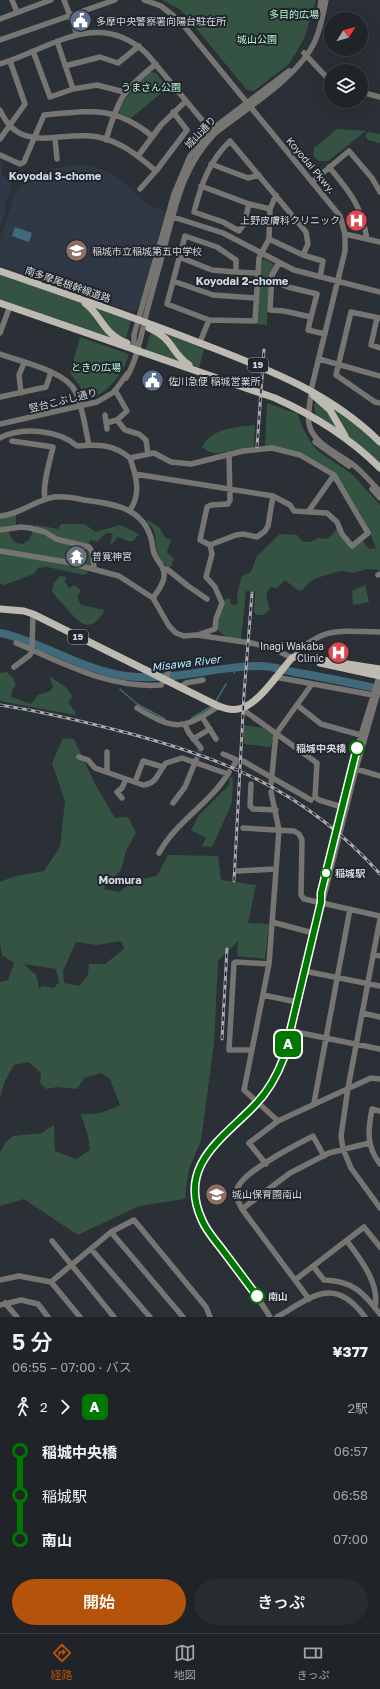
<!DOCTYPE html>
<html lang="ja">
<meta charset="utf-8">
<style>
body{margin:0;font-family:"Golos Text","Noto Sans JP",sans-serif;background:#282c31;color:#f1f3f6;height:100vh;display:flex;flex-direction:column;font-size:15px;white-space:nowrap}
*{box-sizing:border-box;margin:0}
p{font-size:13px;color:#a2a4a8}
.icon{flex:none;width:22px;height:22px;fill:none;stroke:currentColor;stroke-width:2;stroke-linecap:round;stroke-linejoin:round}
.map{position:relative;height:1317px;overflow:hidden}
.panel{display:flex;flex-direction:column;background:#202429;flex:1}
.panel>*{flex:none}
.badge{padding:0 8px;border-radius:6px;font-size:14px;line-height:26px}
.needle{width:26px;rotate:53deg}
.tools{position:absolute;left:324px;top:12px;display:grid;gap:8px}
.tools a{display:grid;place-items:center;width:44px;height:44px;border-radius:50%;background:#202429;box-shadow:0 4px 16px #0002,0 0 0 1px #3d4146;font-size:20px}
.map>.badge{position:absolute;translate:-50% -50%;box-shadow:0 0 0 2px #fff}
.legs{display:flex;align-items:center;gap:6px;height:44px;padding:0 12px;font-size:13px}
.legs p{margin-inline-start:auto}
.head{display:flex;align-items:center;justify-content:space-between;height:68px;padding:0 12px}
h1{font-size:22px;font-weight:600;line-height:30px}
.primary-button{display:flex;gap:8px;margin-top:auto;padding:8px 12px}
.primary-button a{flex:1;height:46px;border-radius:24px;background:#b45309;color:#fff;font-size:16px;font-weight:600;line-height:46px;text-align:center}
.primary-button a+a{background:#282c31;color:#f1f3f6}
ul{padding:0 12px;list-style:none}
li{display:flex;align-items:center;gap:14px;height:44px;font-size:15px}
li i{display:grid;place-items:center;width:6px;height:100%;margin:0 5px;background:currentColor}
li i::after{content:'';width:10px;height:10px;margin:-5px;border:3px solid;border-radius:50%;background:#202429}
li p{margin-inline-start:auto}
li:first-child i{background:linear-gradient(#0000 50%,currentColor 0)}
li:last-child i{background:linear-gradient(currentColor 50%,#0000 0)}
.dock{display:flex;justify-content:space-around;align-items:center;height:56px;border-top:1px solid #3d4146;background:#202429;font-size:11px;color:#a2a4a8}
.dock a{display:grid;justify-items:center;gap:2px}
.dock .on{color:#b45309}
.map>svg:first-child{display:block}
.built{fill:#303845}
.green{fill:#345343;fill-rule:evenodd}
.water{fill:#406a7a}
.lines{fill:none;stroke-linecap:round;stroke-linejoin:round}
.stream{stroke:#406a7a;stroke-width:1.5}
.river{stroke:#406a7a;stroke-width:8}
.minor-tunnel{stroke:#444950;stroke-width:5.5;stroke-dasharray:5.5 3;stroke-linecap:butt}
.minor{stroke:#767571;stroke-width:5.5}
.major{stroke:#bdbab1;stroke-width:7}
.rail-casing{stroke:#a7aab0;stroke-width:3}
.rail{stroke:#21262d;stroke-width:1.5;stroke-dasharray:4.5;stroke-linecap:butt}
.line-1-casing{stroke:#fff;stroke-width:9}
.line-1{stroke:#070;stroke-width:6}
.stop-1-dot{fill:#fff;stroke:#070;stroke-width:2}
.labels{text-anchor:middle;stroke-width:4;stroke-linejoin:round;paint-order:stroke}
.shield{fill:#21262d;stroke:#9ea1a7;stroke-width:1}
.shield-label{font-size:9px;font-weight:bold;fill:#d3d6db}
.park-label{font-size:10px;fill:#b3f6d2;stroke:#21262d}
.poi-label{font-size:10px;fill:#d3d6db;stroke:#21262d;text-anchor:start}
.street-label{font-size:10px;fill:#d3d6db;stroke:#21262d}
.stop-label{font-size:10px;font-weight:bold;fill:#d3d6db;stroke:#21262d;text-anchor:start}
.neighbourhood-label{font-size:11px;font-weight:bold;fill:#d1d8e1;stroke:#21262d}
.water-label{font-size:11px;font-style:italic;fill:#aee8ff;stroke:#21262d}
</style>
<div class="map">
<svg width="380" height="1317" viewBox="0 0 380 1317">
<rect width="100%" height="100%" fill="#2b3037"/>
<path class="built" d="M0 159 3 164 1 174 11 181V187L4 208 7 210 0 228Z
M75 165 90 166 111 173 122 181 149 206 165 211 139 308 133 312 0 265V237L16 192 22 184 38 179 43 170Z"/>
<path class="green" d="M162 0H316L304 39 289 64 254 91 247 90 181 10Z
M150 72 156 73 165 84 166 89 131 118 120 113 118 110 136 84Z
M337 129 366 131 328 161H319L314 157V148Z
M368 132 380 134V143L368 140 365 135Z
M264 259 273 264 274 267 268 297 267 325 257 324 261 261Z
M0 274 81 303 118 342 0 299Z
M94 307 131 320 126 338 115 334Z
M161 331 204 349 199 368 191 365Z
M151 332 160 336 182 364 145 351Z
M80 337 129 354C121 378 108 393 84 401L81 388 70 373Z
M318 396 372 437 380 445V464L347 435Z
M315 402 325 407 338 430C326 422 311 418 315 402Z
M267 403 298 414 302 427 312 444 318 451 352 474 380 505V570L367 569 353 573 341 571 316 578 307 584 302 591 296 589 285 580 277 588 271 587C263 595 267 599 270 609L264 615H257L254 613 255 592 246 591 241 640C206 633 219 626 225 599H230L231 605 238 604 237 594 242 576 251 572 257 556 280 534 297 535 303 542H310L318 538C329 540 331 537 337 528L351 548 362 540 369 549 376 548 366 524 343 485 301 453 265 447Z
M255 425 254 449C248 450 244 448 238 449 223 451 216 458 202 447 211 428 237 427 255 425Z
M16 514V529L9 531 11 538 16 543 23 544 29 540 36 525 58 529 61 524H84L96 532 120 525 139 534 133 541H128L118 537 111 545 110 544 113 535 111 533H106L97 542 91 540 89 543V548L92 552V567L88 566V573L84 575 47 567 38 568 34 574 4 585 0 583V519Z
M148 520 159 527 165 537 171 540 167 552 174 559 171 567C152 561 159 543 153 529 152 526 149 525 147 523Z
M60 576 66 577 65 582 69 588 75 585 81 591 77 597 81 605 105 610C92 632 83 627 69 611 63 604 57 599 52 591L54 583Z
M365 585 369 602 353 605 352 591Z
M7 672 13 678 16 686 13 688 11 697 31 704 38 695 50 691 53 687 49 676 67 688 73 697 68 702 76 713 75 715 0 701V673Z
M244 725 263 728 274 735 271 747 244 744Z
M63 738 74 739 94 782 115 818 128 817 136 833 126 851 121 870 103 889 119 892 135 880 157 876 168 855 218 856 221 880 256 885 248 923 269 924 265 959 237 956 238 941 218 961 214 1043 201 1141 189 1169 185 1199 139 1206 78 1235 24 1199 0 1206V1152L6 1142 13 1136 42 1133 54 1125 55 1151 76 1159 90 1150 88 1136 81 1114C96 1115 106 1112 120 1105L110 1079 101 1073 84 1078 77 1089 57 1087 46 1089 40 1083 41 1073 29 1062 14 1065 4 1083 0 1098V982L8 980 14 963 2 955 0 944V882L12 877 44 871 60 847 65 801 52 763ZM121 941 124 949 105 964H89L88 975 79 986 64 983 63 971 76 942 97 945ZM24 964 56 969 59 982 54 988 44 986 39 988 36 975Z
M230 777 233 778 232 803 212 847 202 846 206 838 191 830 199 815 229 785Z"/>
<path class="water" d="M15 227 32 233 29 242 12 236Z"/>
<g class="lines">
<path class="stream" d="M234 673 237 667
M120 689 137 704 165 719
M216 701 226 684
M192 718 212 706"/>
<path class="river" d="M0 633C43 642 81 670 126 676 174 682 214 666 261 666 272 666 283 670 294 672 323 677 351 683 380 689"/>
<path class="minor-tunnel" d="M196 760 201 748"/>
<path class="minor" d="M12 0 17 12
M64 0 77 34
M144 0 161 6 180 21 340 216 345 234V251L311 390C311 402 307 412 309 424 313 445 341 454 356 467 365 475 372 483 380 492
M319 17 321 0
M0 19 51 0
M0 40 115 0
M57 41 73 89
M33 51 50 97 73 89 97 85 124 92
M304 53 331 82
M0 64C51 48 99 8 147 54L212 132
M65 66 100 57 118 63 139 46
M361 92 380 97
M0 110C21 157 63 129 98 137 122 142 138 156 156 171L187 130 173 112
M0 139 25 104 10 61
M55 139 57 159
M106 140C118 99 122 91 156 64
M0 155 20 164 24 162 44 115C90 111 114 105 152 136
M138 156 161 125 186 101
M211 164 248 178 259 175
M329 167C350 192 361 205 367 239
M313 181 349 151 372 178 380 192
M201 186 249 204 270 209
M140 189 156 171
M249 204 244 224 239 231 223 222 194 212C201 185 209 161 230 141L306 232 308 244 303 255
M173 217 223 233 294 270 380 292
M345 234 380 242
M269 239 303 255 323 261 320 277
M179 257 212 270 236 272
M279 263 272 275 270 310 284 311 311 317 308 330 325 334
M257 273 236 272V260L217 247 185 236 167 304 209 320 255 321 259 258 269 239 270 209 276 195
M271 280 288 287 317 294 311 317
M173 281 213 295 255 298
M377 318 371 345 380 348
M380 318 351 312 336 375 375 402 380 403
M0 333 10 306
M200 342 209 320
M134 350V335L174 194 190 156 215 127 289 71
M0 354C21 362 66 371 75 391 83 407 85 428 89 445
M319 359 380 376
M126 378C137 361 142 331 147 311 153 288 160 264 166 241 177 200 184 166 214 134 245 109 299 77 315 41 321 28 323 14 326 0
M21 393 19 375 24 363
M0 397 46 387 51 372
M105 415 107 429
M117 420 125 430 139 434 146 440 148 454
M106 423 117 420 127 411 115 390
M0 424 97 402 114 392 127 374
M0 438C21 426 59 430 77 446 98 444 113 444 130 458 136 475 142 495 129 511
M12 441 53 447C50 461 42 485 45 499
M315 442 349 466
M229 454 230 500 228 504 211 505 207 507 200 540 210 545 236 535 243 534 257 537 265 531 268 526 273 496
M130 458 154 453 171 462 191 464 243 451 272 448 300 455 334 475 368 533 352 546 342 534 337 522 327 513 294 511 290 505 273 496 135 474
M372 489 380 498
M308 512 334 475
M0 516C19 515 35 500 54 497 64 496 75 498 84 500 117 504 149 509 153 549 154 556 157 559 161 565 169 577 160 588 153 598
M0 530 21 527 30 528 45 532 56 539 89 547 93 553 94 569
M0 551 66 562 119 576 153 598 169 626 176 633 184 636 197 635 251 643 272 648 292 658C321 626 339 631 380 632
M163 569H167L188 586 207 599
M378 575 380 574
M200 634 215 629 216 619 222 603 215 587 206 577 212 554 210 545
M16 643C62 662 108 689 161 685L168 673
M14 667 30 655 32 651 33 614
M275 677 373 695
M180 687 186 683 203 680
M297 705 321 724 364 736
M137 708C175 731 182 730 219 706
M242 709 317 763 315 797 319 800 342 807
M202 717 216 739
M185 725 189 733 201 748
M193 739 210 729
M223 754 237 760 234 765
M79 757 88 760 95 768 143 785C157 784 158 772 166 763L182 758 228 774
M243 761 311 800
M356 769 380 776
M107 772V752
M135 782 143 761 163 767
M251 784 250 806 253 809 276 810
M271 784 276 734 312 684
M271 792 279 830 269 964 244 1090 278 1121 371 1078 380 1079
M122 798 117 792 122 788 126 779
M173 803 185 787 196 760
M243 828 294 831 299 834 302 840 301 895 304 899 380 916
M159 853C176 821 211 803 229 772
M237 871 276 869
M324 896 356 769 380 685
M380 919 348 1088 341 1136 343 1149 351 1168 380 1208
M272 922 313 933
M373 954 380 956
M304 971 380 986
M263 995 297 1002
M362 1013 380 1017
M291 1031 380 1049
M251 1050H229L234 963 236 962 269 964
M314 1103 350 909
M380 1111 372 1109C368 1130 366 1146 380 1164
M266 1164 249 1143 278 1121
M242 1209 290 1173 329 1153 369 1143
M111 1232 183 1317
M52 1241 114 1317
M347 1241C360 1259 380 1283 375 1307
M91 1249 150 1317
M313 1266 324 1280C353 1281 363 1292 380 1314
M0 1280 19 1276 51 1282 80 1317
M295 1280 364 1227 380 1247
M51 1282 111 1232 134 1220 206 1307 210 1317
M309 1299 242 1209C239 1203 235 1197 237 1189 243 1171 296 1145 313 1136L324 1156
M5 1303 17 1317
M0 1305 21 1300 38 1304 48 1317
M270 1317C251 1284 222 1256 203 1223 198 1213 196 1202 196 1191 195 1150 232 1130 256 1104 269 1090 277 1075 284 1057L342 807 361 735 380 674
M277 1317C312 1297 334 1275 365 1317"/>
<path class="major" d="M0 271C67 294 134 317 200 343 267 369 328 391 380 442
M0 303 275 398C313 415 350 438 380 468
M85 303C103 317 102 333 127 343
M149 328C174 339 171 353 189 365
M313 395 330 410 345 436
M0 609 24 611 33 614 210 702C220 707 231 712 242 708 259 703 280 671 292 658L297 656 380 669
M320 663 380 676"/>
<defs>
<path id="rail" d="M257 447 264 350
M0 705C39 711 77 720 116 730 222 757 305 790 380 874
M234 881 244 694 252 593
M222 1039 227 949"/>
</defs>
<use href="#rail" class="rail-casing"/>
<use href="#rail" class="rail"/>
</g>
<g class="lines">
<defs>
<path id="line-1" d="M257 1296C245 1280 233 1264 221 1248 214 1239 206 1230 202 1220 177 1166 222 1139 254 1106 268 1092 277 1076 284 1057L321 902V893L357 748"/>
</defs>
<use href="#line-1" class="line-1-casing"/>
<use href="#line-1" class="line-1"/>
</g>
<defs>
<symbol id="civic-disc" viewBox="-11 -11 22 22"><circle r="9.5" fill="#5c6f8a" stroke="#21262d"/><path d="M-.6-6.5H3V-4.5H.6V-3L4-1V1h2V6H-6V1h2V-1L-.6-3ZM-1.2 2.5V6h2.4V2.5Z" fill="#fff"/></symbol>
<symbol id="hospital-disc" viewBox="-11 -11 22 22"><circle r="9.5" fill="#e0444e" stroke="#21262d"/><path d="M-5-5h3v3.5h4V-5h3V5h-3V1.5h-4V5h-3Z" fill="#fff"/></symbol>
<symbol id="school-disc" viewBox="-11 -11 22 22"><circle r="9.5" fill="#8d6e63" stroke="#21262d"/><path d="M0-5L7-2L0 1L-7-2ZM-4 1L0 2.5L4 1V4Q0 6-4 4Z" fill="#fff"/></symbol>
<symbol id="temple-disc" viewBox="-11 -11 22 22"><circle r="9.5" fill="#6b7280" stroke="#21262d"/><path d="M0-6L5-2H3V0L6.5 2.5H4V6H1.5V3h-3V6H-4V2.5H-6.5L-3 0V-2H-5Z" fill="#fff"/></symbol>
</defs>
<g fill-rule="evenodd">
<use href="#civic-disc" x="68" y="8" width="25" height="25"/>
<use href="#hospital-disc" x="344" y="208" width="25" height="25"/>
<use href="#school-disc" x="64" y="238" width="25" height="25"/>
<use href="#civic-disc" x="140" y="368" width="25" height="25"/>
<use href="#temple-disc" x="64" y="544" width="25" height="25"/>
<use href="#hospital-disc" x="326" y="640" width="25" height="25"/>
<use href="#school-disc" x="204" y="1182" width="25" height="25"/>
</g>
<g class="stop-1-dot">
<circle cx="357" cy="748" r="7"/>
<circle cx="326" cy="873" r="5"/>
<circle cx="257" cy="1296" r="7"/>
</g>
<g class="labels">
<g class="shield">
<rect x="248" y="358" width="20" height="14" rx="3"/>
<rect x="68" y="630" width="20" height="14" rx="3"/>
</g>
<g class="shield-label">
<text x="258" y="368">19</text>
<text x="78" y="640">19</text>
</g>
<g class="park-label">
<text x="294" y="18">多目的広場</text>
<text x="257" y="43">城山公園</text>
<text x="151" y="91">うまさん公園</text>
<text x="96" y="371">ときの広場</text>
</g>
<g class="poi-label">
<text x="96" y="25">多摩中央警察署向陽台駐在所</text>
<text x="340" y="224" text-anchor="end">上野皮膚科クリニック</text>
<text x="92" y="255">稲城市立稲城第五中学校</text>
<text x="168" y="385">佐川急便 稲城営業所</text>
<text x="92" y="560">普寛神宮</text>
<text x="324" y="650" text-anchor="end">Inagi Wakaba<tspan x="324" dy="12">Clinic</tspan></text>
<text x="232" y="1198">城山保育園南山</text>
</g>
<g class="street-label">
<text transform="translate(200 132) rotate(-47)" y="4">城山通り</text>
<text transform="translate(311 165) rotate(50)" y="4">Koyodai Pkwy.</text>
<text transform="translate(68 284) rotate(19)" y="4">南多摩尾根幹線道路</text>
<text transform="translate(63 400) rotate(-14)" y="4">竪台こぶし通り</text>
</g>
<g class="stop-label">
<text x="346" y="752" text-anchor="end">稲城中央橋</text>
<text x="335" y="877">稲城駅</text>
<text x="268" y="1300">南山</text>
</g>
<g class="neighbourhood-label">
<text x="55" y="180">Koyodai 3-chome</text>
<text x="242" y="285">Koyodai 2-chome</text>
<text x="120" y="884">Momura</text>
</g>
<g class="water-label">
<text transform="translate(186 663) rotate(-7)" y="4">Misawa River</text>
</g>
</g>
</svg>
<div class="tools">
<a><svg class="needle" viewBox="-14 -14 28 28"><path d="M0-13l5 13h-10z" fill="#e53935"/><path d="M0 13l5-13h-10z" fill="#a2a4a8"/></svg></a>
<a><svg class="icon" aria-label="layers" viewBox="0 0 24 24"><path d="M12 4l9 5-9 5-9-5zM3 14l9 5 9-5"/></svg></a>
</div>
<b class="badge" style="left:288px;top:1044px;background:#070;color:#fff">A</b>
</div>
<section class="panel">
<div class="head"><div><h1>5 分</h1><p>06:55 – 07:00 · バス</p></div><b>¥377</b></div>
<div class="legs"><svg class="icon" aria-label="walk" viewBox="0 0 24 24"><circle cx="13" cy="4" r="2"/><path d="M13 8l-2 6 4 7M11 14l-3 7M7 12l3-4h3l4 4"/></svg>2<svg class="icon" aria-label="forward" viewBox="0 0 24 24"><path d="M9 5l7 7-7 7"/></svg><b class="badge" style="background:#070;color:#fff">A</b><p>2駅</p></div>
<ul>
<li><i style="color:#070"></i><b>稲城中央橋</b><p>06:57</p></li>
<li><i style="color:#070"></i><span>稲城駅</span><p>06:58</p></li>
<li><i style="color:#070"></i><b>南山</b><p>07:00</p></li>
</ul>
<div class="primary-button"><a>開始</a><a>きっぷ</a></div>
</section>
<nav class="dock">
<a class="on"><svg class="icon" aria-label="directions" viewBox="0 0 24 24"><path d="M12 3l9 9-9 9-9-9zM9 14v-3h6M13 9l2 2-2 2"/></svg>経路</a>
<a><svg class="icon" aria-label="map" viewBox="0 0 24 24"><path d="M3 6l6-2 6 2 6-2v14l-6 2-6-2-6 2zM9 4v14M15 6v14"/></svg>地図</a>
<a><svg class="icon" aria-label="tickets" viewBox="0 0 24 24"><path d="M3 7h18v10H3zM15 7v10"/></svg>きっぷ</a>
</nav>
